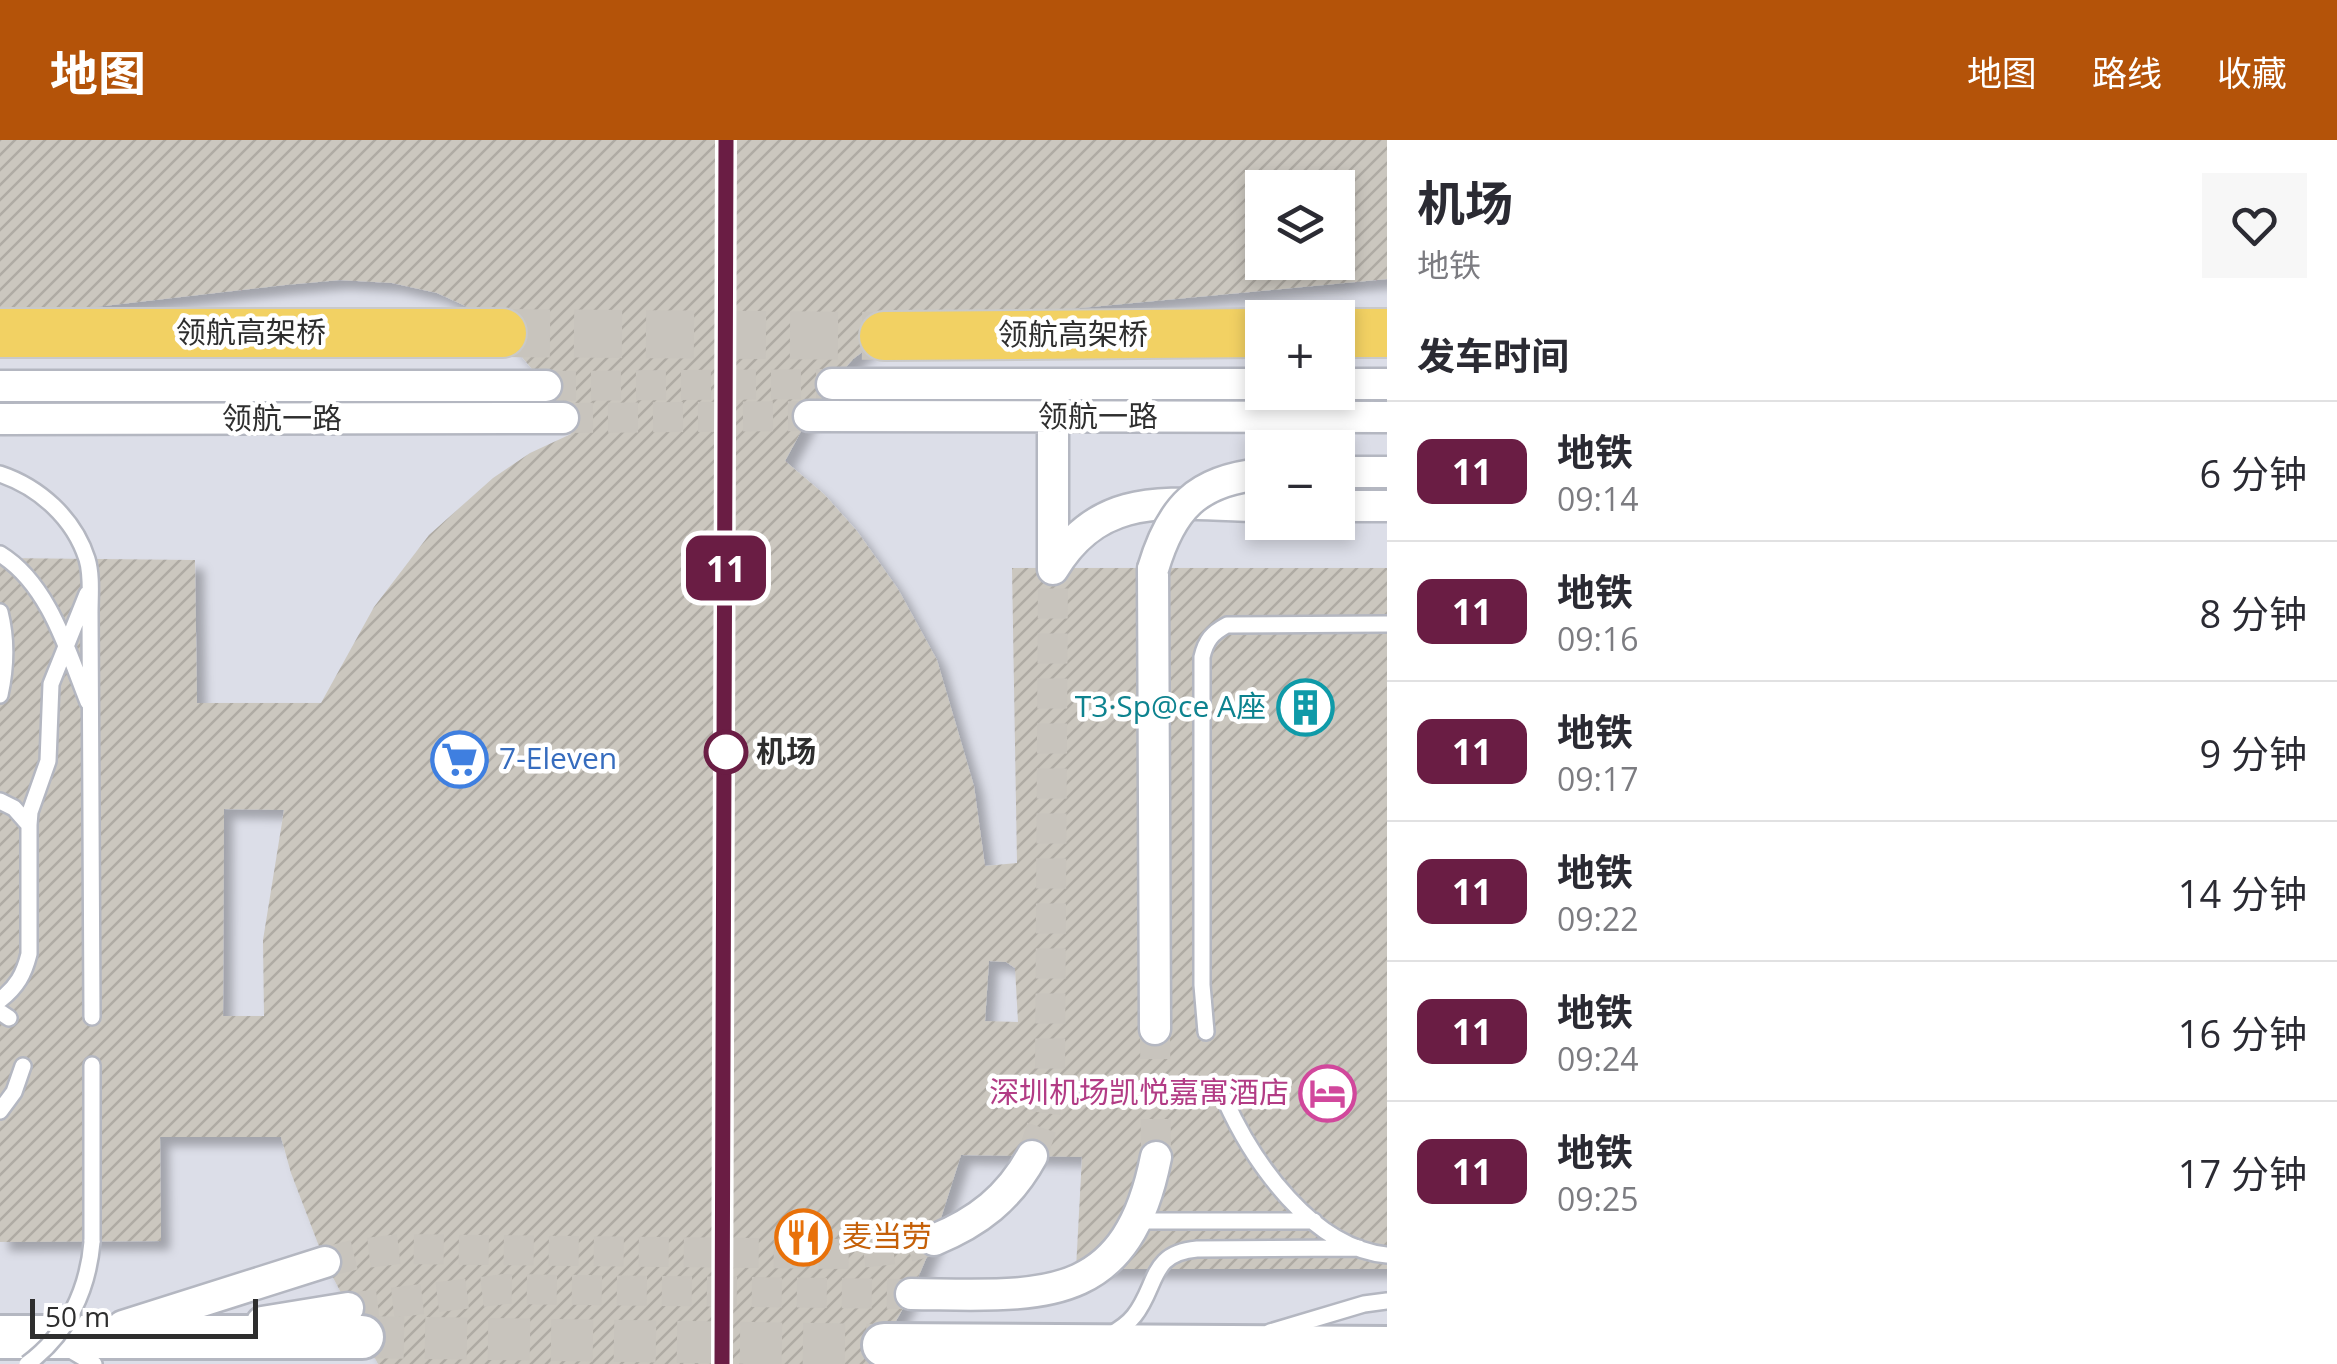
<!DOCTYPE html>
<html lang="zh">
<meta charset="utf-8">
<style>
body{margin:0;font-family:"Open Sans","Noto Sans SC",sans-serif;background:#f7f7f7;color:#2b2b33;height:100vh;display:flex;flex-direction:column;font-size:38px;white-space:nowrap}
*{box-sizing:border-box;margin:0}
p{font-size:32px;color:#7c7c81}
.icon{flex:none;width:55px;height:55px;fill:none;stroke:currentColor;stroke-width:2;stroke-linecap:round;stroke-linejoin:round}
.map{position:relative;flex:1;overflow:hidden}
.panel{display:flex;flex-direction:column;background:#fff;width:950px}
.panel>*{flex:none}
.badge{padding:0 20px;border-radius:15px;font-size:35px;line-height:65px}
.tools{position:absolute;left:1245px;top:30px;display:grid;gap:20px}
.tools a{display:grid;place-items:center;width:110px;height:110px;border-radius:0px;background:#fff;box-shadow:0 5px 15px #0003;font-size:50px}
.scale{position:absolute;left:30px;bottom:25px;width:228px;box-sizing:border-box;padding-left:10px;border:5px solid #2e2e2e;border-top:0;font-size:28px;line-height:35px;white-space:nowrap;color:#2e2e2e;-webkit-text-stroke:8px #fff;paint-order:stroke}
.map>.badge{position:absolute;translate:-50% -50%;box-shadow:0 0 0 5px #fff}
h2{padding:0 30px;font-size:38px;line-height:90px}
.round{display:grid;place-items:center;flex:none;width:105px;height:105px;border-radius:0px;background:#f7f7f7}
.head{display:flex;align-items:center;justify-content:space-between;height:170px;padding:0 30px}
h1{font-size:48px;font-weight:700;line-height:75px}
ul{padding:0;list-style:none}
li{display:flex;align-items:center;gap:30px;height:140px;padding:0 30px;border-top:2px solid #e1e1e2}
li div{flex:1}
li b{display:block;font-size:38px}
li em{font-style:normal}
li .badge{min-width:110px;font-weight:700;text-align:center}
header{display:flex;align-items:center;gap:60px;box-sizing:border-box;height:140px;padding:0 50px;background:#b45309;color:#fff}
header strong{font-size:48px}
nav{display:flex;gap:55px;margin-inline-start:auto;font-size:35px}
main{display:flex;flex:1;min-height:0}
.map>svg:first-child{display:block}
.airport{fill:#dcdee8;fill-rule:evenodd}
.building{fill:url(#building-hatch);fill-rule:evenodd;filter:url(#shadow)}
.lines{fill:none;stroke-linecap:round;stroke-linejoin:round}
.street-tunnel{stroke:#c8c4bd;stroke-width:30;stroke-dasharray:30 15;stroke-linecap:butt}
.secondary-tunnel{stroke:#c8c4bd;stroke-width:42;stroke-dasharray:42 21;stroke-linecap:butt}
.primary-tunnel{stroke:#c8c4bd;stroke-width:48;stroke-dasharray:48 24;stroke-linecap:butt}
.lane-casing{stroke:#b4b7c1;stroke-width:20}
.street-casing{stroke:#b4b7c1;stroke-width:35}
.secondary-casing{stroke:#b4b7c1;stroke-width:48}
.primary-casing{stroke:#c9c9c9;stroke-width:52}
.lane{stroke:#fff;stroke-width:15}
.street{stroke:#fff;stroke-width:30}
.secondary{stroke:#fff;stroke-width:42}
.primary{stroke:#f2d163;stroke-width:48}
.lane-bridge-casing{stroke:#b4b7c1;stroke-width:20;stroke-linecap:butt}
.street-bridge-casing{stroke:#b4b7c1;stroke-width:35;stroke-linecap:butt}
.lane-bridge{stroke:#fff;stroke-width:15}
.street-bridge{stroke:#fff;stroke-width:30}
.line-casing{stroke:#fff;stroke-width:22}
.line{stroke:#6a1d44;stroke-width:15}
.stop-dot{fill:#fff;stroke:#6a1d44;stroke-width:5}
.labels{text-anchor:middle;stroke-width:9;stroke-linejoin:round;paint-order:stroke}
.street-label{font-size:30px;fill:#2e2e2e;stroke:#fff}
.culture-label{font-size:30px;fill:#0d838f;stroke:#fff;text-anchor:end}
.stop-label{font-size:30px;font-weight:bold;fill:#2e2e2e;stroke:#fff;text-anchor:start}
.shop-label{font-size:30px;fill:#366cbe;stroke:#fff;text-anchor:start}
.hotel-label{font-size:30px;fill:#b23c85;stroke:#fff;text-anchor:end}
.food-label{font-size:30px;fill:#c56008;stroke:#fff;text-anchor:start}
</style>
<header>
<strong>地图</strong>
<nav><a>地图</a><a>路线</a><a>收藏</a></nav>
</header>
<main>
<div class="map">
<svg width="1387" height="1224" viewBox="0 0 1387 1224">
<defs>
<pattern id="building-hatch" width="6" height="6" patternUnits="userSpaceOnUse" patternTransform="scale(2.5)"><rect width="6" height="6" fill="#cbc7bf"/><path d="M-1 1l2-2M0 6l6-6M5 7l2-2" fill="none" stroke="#afaba4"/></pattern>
<filter id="shadow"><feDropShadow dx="9" dy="9" stdDeviation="5" flood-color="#0004"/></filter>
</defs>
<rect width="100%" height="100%" fill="#efe9e1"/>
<path class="airport" d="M0 0H1387V1224H0ZM1262 48H1338V122H1262ZM1262 178H1338V252H1262ZM1262 308H1338V382H1262Z"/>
<path class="building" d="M0 0H1387V139L1027 173 884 196 853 219 818 260 785 321 824 354 857 391 898 449 937 520 974 646 985 726 1017 723 1012 428H1387V1129H1076L1082 1017 961 1015 934 1100 911 1154 872 1224H378L325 1122 291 1033 281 997H160L161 1101 0 1102V418L195 420 197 563H321L374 467 429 395 493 338 530 313 571 294 546 246 502 193 470 168 437 153 392 143 340 140 285 145 0 178ZM1262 48H1338V122H1262ZM224 669 284 670 263 800 264 876H223ZM989 821 1006 822 1015 828 1018 882 985 881Z"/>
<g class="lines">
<path class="street-tunnel" d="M546 246 832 244
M563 278 809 276
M1155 889 1156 1017
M1032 1016 1045 978 1050 939 1053 429
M325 1122 358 1114 400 1109 850 1114 905 1108 934 1100
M348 1168 505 1149 911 1154"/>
<path class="secondary-tunnel" d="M362 1197 884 1205"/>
<path class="primary-tunnel" d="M502 193 884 196"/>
<defs>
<path id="lane" d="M0 334C39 347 74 378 87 419 92 435 90 456 90 473L92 877
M0 414C49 444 68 512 88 562
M0 472C7 500 6 527 0 555
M0 661 14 668 29 685V814C24 834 17 847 0 860
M29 685 30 672 48 621 51 544 87 454
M0 872 9 878
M1206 892 1202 845V517C1206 500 1212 493 1227 485L1387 484
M1225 960C1253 1022 1312 1108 1387 1115
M0 971 14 952 23 926
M1137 1081H1314
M92 1102V925
M1270 1192 1364 1164 1387 1161
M1108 1196C1117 1191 1127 1185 1134 1176 1158 1146 1149 1113 1197 1109L1359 1108
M67 1208 94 1224"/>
<path id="street" d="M832 244H1262
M1338 244H1387
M0 246H546
M809 276 1387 277
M1053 277V429
M0 279 563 278
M1338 332H1387
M1338 366H1387
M1053 429C1103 345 1178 366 1262 366
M1153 429 1155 889
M934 1100C978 1082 1009 1058 1032 1016
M911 1154C1038 1155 1126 1169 1156 1017
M262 1182 348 1168
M123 1186 325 1122"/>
<path id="secondary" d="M0 1197H362
M884 1205 1387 1208"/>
<path id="primary" d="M0 193H502
M1338 193H1387
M884 196 1262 193"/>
</defs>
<use href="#lane" class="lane-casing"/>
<use href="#street" class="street-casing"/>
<use href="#secondary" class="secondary-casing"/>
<use href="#primary" class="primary-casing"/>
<use href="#lane" class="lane"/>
<use href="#street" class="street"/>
<use href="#secondary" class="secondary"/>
<use href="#primary" class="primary"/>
<defs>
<path id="lane-bridge" d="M27 1224C67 1195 88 1150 92 1102"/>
<path id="street-bridge" d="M1153 429C1171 368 1197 340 1262 334"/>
</defs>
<use href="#lane-bridge" class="lane-bridge-casing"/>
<use href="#street-bridge" class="street-bridge-casing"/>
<use href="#lane-bridge" class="lane-bridge"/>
<use href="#street-bridge" class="street-bridge"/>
</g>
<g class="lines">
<defs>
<path id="line" d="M722 1224 726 0"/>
</defs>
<use href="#line" class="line-casing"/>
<use href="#line" class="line"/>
</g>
<defs>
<symbol id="building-ring" viewBox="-11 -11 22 22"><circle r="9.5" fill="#fff" stroke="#0f9aa8" stroke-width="1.5"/><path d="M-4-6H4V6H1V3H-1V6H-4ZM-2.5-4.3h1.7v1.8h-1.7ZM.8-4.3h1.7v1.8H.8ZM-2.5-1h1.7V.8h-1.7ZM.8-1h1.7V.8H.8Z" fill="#0f9aa8"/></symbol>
<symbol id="supermarket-ring" viewBox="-11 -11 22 22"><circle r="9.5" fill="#fff" stroke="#3f7fe0" stroke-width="1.5"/><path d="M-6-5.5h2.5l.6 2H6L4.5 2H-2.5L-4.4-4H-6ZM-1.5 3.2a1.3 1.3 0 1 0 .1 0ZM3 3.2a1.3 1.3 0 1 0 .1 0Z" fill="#3f7fe0"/></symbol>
<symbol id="hotel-ring" viewBox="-11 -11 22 22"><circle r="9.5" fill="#fff" stroke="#d1479c" stroke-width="1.5"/><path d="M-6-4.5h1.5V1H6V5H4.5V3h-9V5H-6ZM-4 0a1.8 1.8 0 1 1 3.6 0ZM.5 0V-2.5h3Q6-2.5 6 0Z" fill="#d1479c"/></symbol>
<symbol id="restaurant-ring" viewBox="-11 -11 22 22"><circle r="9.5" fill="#fff" stroke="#e8710a" stroke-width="1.5"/><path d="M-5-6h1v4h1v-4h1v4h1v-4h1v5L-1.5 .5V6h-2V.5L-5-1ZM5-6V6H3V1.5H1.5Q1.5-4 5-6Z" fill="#e8710a"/></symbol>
</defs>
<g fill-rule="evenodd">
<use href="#building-ring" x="1274" y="536" width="63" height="63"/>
<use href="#supermarket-ring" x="428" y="588" width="63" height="63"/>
<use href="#hotel-ring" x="1296" y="922" width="63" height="63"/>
<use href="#restaurant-ring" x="772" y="1066" width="63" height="63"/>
</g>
<circle class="stop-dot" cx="726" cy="612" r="20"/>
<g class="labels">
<g class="street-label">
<text x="251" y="203">领航高架桥</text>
<text x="1073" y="205">领航高架桥</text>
<text x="1098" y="287">领航一路</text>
<text x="282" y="289">领航一路</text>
</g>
<g class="culture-label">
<text x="1266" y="577">T3·Sp@ce A座</text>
</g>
<g class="stop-label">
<text x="756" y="622">机场</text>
</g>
<g class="shop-label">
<text x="499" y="629">7-Eleven</text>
</g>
<g class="hotel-label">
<text x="1289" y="963">深圳机场凯悦嘉寓酒店</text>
</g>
<g class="food-label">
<text x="842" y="1107">麦当劳</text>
</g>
</g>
</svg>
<div class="tools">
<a><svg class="icon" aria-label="layers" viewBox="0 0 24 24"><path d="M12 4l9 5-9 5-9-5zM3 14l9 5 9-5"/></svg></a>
<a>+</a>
<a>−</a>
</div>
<div class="scale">50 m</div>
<b class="badge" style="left:726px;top:428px;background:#6a1d44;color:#fff">11</b>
</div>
<section class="panel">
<div class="head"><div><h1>机场</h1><p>地铁</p></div><a class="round"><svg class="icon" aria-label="heart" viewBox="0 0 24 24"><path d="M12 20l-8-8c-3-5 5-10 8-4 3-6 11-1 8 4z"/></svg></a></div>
<h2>发车时间</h2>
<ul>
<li><span class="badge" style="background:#6a1d44;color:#fff">11</span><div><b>地铁</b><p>09:14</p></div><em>6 分钟</em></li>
<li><span class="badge" style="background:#6a1d44;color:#fff">11</span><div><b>地铁</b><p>09:16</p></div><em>8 分钟</em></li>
<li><span class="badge" style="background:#6a1d44;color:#fff">11</span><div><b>地铁</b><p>09:17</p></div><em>9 分钟</em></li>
<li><span class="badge" style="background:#6a1d44;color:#fff">11</span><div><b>地铁</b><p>09:22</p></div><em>14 分钟</em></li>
<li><span class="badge" style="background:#6a1d44;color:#fff">11</span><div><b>地铁</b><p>09:24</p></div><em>16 分钟</em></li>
<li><span class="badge" style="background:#6a1d44;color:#fff">11</span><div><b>地铁</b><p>09:25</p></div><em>17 分钟</em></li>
</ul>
</section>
</main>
